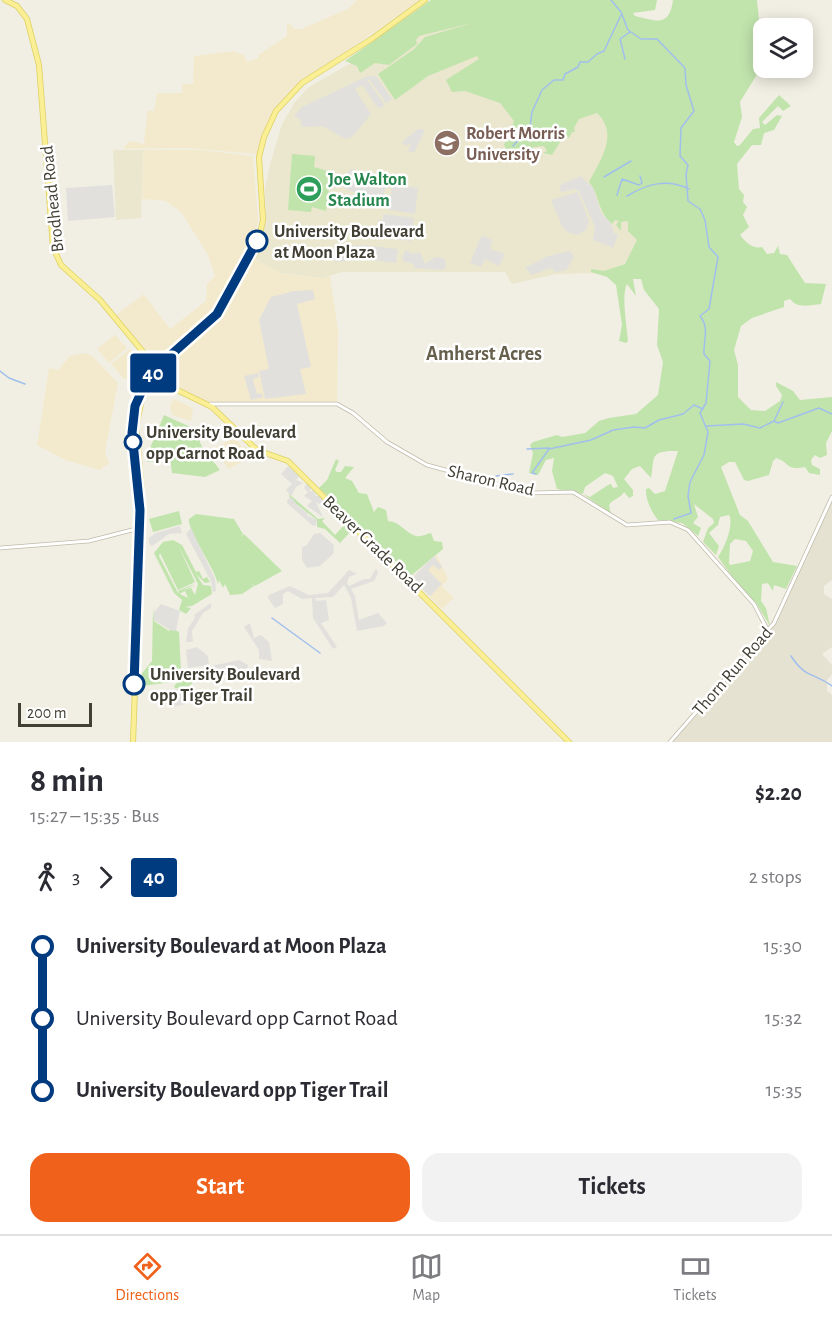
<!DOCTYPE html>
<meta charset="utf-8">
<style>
body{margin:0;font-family:"Alegreya Sans",sans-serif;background:#f2f2f3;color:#2b2b33;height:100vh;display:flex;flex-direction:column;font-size:22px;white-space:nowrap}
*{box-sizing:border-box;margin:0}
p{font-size:20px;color:#7c7c81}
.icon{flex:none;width:33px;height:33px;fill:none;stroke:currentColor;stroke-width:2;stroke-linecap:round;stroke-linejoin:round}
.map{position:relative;height:742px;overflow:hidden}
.panel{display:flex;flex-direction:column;background:#fff;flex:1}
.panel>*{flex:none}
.badge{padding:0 12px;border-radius:4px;font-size:21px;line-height:39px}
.controls{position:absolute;left:753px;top:18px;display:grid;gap:12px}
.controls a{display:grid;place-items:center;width:60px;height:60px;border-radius:12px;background:#fff;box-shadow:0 3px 15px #0003;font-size:30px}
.scale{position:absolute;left:18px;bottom:15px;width:74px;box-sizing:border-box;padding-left:6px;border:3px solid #423f34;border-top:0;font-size:16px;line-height:21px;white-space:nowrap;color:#423f34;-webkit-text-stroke:4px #fff;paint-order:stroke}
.map>.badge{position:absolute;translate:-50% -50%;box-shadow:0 0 0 3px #fff}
.legs{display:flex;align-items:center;gap:9px;height:66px;padding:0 30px;font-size:20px}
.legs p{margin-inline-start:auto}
.headline{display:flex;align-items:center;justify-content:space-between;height:102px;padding:0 30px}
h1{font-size:33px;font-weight:700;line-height:45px}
.action{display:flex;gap:12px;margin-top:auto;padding:12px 30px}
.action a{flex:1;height:69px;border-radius:18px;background:#f0621b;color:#fff;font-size:24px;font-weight:700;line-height:69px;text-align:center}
.action a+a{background:#f2f2f3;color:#2b2b33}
ul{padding:0 30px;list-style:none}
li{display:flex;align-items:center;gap:21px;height:72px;font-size:22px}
li i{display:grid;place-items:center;width:9px;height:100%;margin:0 8px;background:currentColor}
li i::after{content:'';width:15px;height:15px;margin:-8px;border:4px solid;border-radius:50%;background:#fff}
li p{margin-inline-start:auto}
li:first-child i{background:linear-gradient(#0000 50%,currentColor 0)}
li:last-child i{background:linear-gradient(currentColor 50%,#0000 0)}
.dock{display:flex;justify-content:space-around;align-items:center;height:84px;border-top:2px solid #e1e1e2;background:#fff;font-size:16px;color:#7c7c81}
.dock a{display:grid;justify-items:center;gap:3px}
.dock .active{color:#f0621b}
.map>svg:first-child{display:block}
.residential{fill:#e5e2d2}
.commercial{fill:#f3eace}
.education{fill:#eae7ce}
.green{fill:#c1e4ad;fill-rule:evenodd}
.parking{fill:#e1e0dc}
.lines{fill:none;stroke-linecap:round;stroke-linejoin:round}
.stream{stroke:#a1bfec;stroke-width:1.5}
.minor-casing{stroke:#bfbba9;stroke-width:4.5}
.major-casing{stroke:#ddd065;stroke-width:6}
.minor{stroke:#fff;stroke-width:3}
.major{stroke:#faef94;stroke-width:4.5}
.line-1-casing{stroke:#fff;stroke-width:14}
.line-1{stroke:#003b80;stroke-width:9}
.stop-1-dot{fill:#fff;stroke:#003b80;stroke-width:3}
.labels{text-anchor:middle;stroke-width:5;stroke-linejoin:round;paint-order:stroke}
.education-label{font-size:18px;font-weight:bold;fill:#785e54;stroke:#fff;text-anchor:start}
.leisure-label{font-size:18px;font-weight:bold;fill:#27864d;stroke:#fff;text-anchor:start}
.street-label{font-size:18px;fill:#423f34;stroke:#fff}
.stop-label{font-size:18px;font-weight:bold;fill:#423f34;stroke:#fff;text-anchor:start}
.neighbourhood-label{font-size:20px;font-weight:bold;fill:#655f4c;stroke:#fff}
</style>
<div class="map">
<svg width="832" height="742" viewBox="0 0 832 742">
<rect width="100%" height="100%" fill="#f1efe3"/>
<path class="residential" d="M832 497V580L824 586V594L832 599V647L822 654 832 665V674L827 680V691L832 695V742H670L768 631Z"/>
<path class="commercial" d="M357 0H420L292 89 268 120 257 154 186 148 123 149 129 141 144 144 147 115 148 111H154L157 93H182V84H193L194 56 233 51 244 55 247 62 259 58 258 55 287 36V22L295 29H301L348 9Z
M143 150H200L253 156 258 221 250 257 285 274 323 278 330 276 338 330 337 404H208L173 388 113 317 144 294 170 329 206 301 207 284 215 276 208 255 181 212 166 201 142 199Z
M115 335 127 348 109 363 97 349Z
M130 349 146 366V373L139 386 122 377 111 364Z
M84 353 92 356 118 383 105 452 109 463 100 470 65 460 37 445 49 368 58 370 70 356Z
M174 399 193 408 191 421 172 415 170 405Z
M236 437 242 447 245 446 255 454 229 469 213 449Z
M437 555 448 579 442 586 454 598 442 609 411 578Z"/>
<path class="education" d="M465 21 589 40 644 229 632 260 603 273 556 274 512 284 505 272H342L323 278 281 273 255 259 266 223 265 187 271 161 282 124 295 102 309 87 377 48Z
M113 150H143L141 218 116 220Z"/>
<path class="green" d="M431 0H657L655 10 633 13 635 16C655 20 669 29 673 0H757L761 40 756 55 759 71 740 102 742 117 734 142 737 146 740 145 753 129 760 128 759 118 779 95 791 106 783 111 778 106 762 122 765 125 777 115 782 116 774 130 764 133 761 145H752L737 164 739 189 744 195 743 202 747 207 743 215 749 227 740 235C746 243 753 249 762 247L767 254 774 253 778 246 780 254 787 255 805 283 826 284 821 304C811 305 797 309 790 299L784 301V307L752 318 741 326 734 350 738 365V397L751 410 765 411 780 401 782 395 776 386V382L793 391 800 400 832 397V431L826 443 827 455 820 458 815 455 811 460 812 465 820 469V475L809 473 805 467C785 471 790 462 776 458L773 461 769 475 748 481 744 480 735 462H729L721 467 740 515 748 521 773 562 797 566 786 589 774 585 773 591 768 583 762 584 761 601 766 608 770 626 756 603 739 586 718 557C725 547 734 525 729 515L720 517 718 525 709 533 719 546 716 555 703 542 708 528 714 523 713 519 694 504 698 517 693 523 701 528 698 536 682 523 658 520C652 513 645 499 646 489L649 488 655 494 665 491 678 451C648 450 655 458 651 478L640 466 632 469 624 479 633 490V496L629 498 624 492C620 499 614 498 609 505L611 514 583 494 557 489 552 471 554 458 546 460 538 475 529 473 533 453 530 445 533 442 557 435 562 437 585 433 599 421 609 418 636 414 658 395 663 362 657 345 659 309 644 290 641 279H633L636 296 627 284C621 295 627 327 628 341L626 343 619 341 622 325 616 285 607 277 591 272V269L604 271 625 264 637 240 628 231V221L621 222V231L616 225 619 221 615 220 612 224C596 209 601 197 589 182 601 159 619 134 597 113L579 119 574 128 575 132H572L569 138 565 134 552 155 543 153 547 151 544 146 533 147 534 154 544 157 509 154 504 145 514 121 500 103 465 91 452 92 446 80 479 59 477 56 428 76 395 100 378 74 413 50 425 37 472 23 419 36 416 40 417 44 389 65 375 63 360 73 357 66 345 61ZM605 473 613 476 618 487 613 488 611 484 608 485 590 497 583 494 585 487ZM735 539 746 541 753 551 750 561 730 565 729 563 730 544Z
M292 154 315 156 314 167 331 172 326 211 312 207 311 212 288 210Z
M164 415 195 429 202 447 220 470 205 477 172 473 169 449H160V462H147L148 453Z
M336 459 339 461 335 470 337 472H341L345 466 354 467 345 478 352 481 359 493 367 494 374 512 378 507 386 510 388 521C401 522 405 533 416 536 422 537 426 534 431 533L434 541 442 542 443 549 412 575 409 574 319 488 327 480Z
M289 494 318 519 325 518 322 521 335 535 346 523 338 517 340 514 352 530 340 543 325 529 317 527V520L290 499Z
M179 511 182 524 153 532 149 519Z
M196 514 234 519 243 534 240 537 244 534 282 571 255 586 251 583 254 586 242 594 230 595 225 584 223 588 219 580 218 584C214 567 187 530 189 519Z
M173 540 182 545 196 572 199 571 203 579 207 577 210 582 205 583 196 574 203 585 211 586 212 594 192 606 185 607 191 608 186 614 179 610 182 600 174 593 154 553 163 542ZM178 545 198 584 195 595 191 588 197 585 182 591 196 583 178 591 179 594 185 591 188 598 178 593 159 556 160 553 178 590 195 582Z
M153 608 154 621 169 631 171 628 179 632 181 671 172 682 142 686 139 677 152 661Z
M196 673 197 679C190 685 182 691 188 699L181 700 183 689 175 688 174 686 186 674Z"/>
<path class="parking" d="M368 76H376L392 99 386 103 369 79 367 80 384 104 382 108H378L362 85 355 89 371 114 352 137 346 139 322 126 302 127 300 119 294 116 302 107Z
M418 129 425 130 414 153 408 151 411 143 405 146 402 142Z
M352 169 387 184 381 202 344 188 343 184 349 170Z
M581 176 593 188 601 213 611 223 614 233 618 235 613 248 593 240 595 227 579 191 575 189 561 192 559 187 562 184Z
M112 185 115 217 68 221 66 188Z
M392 185 418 188 415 214 389 210Z
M578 192 589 221 586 230 577 235 567 232 562 226 551 200Z
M383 214 414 218 411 241 383 238 382 229 377 228 378 220H383Z
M484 236 492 240 490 249 505 254 499 266 485 259 481 267 470 263 481 237Z
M363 245 398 249 396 263 364 259 335 262 331 248Z
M405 250 412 254 420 252 425 264 435 257 444 258 446 266 444 270 414 268V264L402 261Z
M570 251 574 257 566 270 556 272 550 268 532 275 525 268 548 256Z
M313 290 315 299 297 304 311 367 300 369 306 394 265 399 259 371 269 369 259 320 271 297 294 291Z
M258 373 259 377 253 379 257 394 262 393 263 397 251 400 244 376Z
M288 466 299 476 296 480 303 483 296 487 291 496 286 490 292 484 281 474Z
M307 483 312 488 309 492 314 490 316 496H320L333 508 330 511 316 502 323 517 307 506 312 501 304 496 308 492 304 488Z
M291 497 299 507 308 513 307 515 317 520 316 525 313 526 287 503V500Z
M180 526 182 533 169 534 152 546 149 543V538L156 533Z
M191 528 215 579 216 591 213 592 211 581 186 534Z
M320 533 334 545 333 554 320 566 307 568 302 560V547L307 545 314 534Z
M434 556 442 567 439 570 433 565 428 570 442 584 430 596 411 579Z
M376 568 378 573 374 581 351 589 355 596 359 620 378 613 387 623 384 626 357 631 351 598 344 585 333 597 315 598 316 601 326 600 329 620 321 623 337 647 333 649 313 618 312 598 302 599 288 591 283 594V604L275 608 268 598 269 595 290 586 309 595 328 593 349 570 357 574 349 577 347 583 349 586 364 579H370Z
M211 603V608L203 613 192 631 193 642H186L188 628 195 618 194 615Z
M161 604 180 611 176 631 170 630 154 620V612Z
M250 623 254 638 261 635 269 642 272 661 259 659V650L244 627Z
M197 647 208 656 209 665 188 668 186 650Z
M239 660 248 665V668L207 678 196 673 198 669Z
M191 685 193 691 190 703 172 707 169 705 171 689H183L182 700 188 699 186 687Z"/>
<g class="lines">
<path class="stream" d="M611 0 621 12 628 30 641 39H657L685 68 686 85 694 111 681 128 680 156 688 165 686 174 688 201 700 209 705 220 709 247 718 257 709 309 700 316C710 328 703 341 704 354L710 361 706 403 700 413 708 432 704 455 690 482 688 496 691 513 674 519
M625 59 620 39 630 32
M529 128 536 137
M513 146 530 127 532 112 542 90 554 80H563L565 74 578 67 580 62H588L597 54 604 51 621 15
M604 177 631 161
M617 195 622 179 639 185 642 183 640 176
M627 196C647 184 667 178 689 189
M0 371 9 378 25 384
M774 421 778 423 819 408 832 414
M707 426 743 424 760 428 774 421 783 402
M527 449 549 448
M536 474 532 473 549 449 591 440 613 430 634 427 645 428 659 420 683 414 694 405 703 409
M496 476 513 474
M272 618 320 653
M791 656C806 679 813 672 832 686"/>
<defs>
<path id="minor" d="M210 404H337L353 413 387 442 427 465 531 493 573 492 627 525 670 522 688 530 754 604 768 631
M0 548 89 541 140 528
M670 742 774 623 832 497"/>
<path id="major" d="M5 0 17 6 27 19 39 65 53 247 61 265 100 300 173 388 212 407 257 450 288 461 569 742
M140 495C135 481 136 464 134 449 125 381 165 364 208 324
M133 742 142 491 136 427 142 399 159 371 218 317 256 252 263 220 259 157 264 137 276 111 302 83 373 38 425 0"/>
</defs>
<use href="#minor" class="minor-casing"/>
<use href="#major" class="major-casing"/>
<use href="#minor" class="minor"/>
<use href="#major" class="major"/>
</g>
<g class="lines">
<defs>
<path id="line-1" d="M134 684 140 510 132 433 135 406 145 384 156 368 217 314 257 241"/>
</defs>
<use href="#line-1" class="line-1-casing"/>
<use href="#line-1" class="line-1"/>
</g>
<defs>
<symbol id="university-disc" viewBox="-11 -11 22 22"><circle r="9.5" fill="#8d6e63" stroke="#fff"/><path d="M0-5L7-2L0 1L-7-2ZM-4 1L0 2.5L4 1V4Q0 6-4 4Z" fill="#fff"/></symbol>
<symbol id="stadium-disc" viewBox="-11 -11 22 22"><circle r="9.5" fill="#2e9e5b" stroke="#fff"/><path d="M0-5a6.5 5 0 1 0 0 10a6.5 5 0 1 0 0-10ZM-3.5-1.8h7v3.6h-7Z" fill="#fff"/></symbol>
</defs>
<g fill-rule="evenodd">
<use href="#university-disc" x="432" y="128" width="30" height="30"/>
<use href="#stadium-disc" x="294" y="174" width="30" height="30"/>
</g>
<g class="stop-1-dot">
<circle cx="257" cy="241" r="10"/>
<circle cx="133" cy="442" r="8"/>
<circle cx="134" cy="684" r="10"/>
</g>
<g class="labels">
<g class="education-label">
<text x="466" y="139">Robert Morris<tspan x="466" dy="21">University</tspan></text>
</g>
<g class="leisure-label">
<text x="328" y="185">Joe Walton<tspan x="328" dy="21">Stadium</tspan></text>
</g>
<g class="street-label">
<text transform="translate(52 199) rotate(-96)" y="6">Brodhead Road</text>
<text transform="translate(491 480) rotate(13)" y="6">Sharon Road</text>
<text transform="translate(373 544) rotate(44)" y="6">Beaver Grade Road</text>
<text transform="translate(732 671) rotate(-49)" y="6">Thorn Run Road</text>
</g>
<g class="stop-label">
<text x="274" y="237">University Boulevard<tspan x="274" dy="21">at Moon Plaza</tspan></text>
<text x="146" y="438">University Boulevard<tspan x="146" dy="21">opp Carnot Road</tspan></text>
<text x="150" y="680">University Boulevard<tspan x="150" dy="21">opp Tiger Trail</tspan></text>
</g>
<g class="neighbourhood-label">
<text x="484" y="360">Amherst Acres</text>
</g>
</g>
</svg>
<div class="controls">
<a><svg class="icon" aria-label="layers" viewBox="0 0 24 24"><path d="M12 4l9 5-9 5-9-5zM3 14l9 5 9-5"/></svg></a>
</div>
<div class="scale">200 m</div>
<b class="badge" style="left:153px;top:373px;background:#003b80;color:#fff">40</b>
</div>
<section class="panel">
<div class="headline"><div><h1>8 min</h1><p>15:27 – 15:35 · Bus</p></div><b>$2.20</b></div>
<div class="legs"><svg class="icon" aria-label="walk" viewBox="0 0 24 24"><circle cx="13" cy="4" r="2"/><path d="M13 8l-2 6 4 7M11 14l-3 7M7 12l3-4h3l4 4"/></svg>3<svg class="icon" aria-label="forward" viewBox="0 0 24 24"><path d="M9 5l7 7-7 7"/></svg><b class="badge" style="background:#003b80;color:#fff">40</b><p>2 stops</p></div>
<ul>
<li><i style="color:#003b80"></i><b>University Boulevard at Moon Plaza</b><p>15:30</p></li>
<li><i style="color:#003b80"></i><span>University Boulevard opp Carnot Road</span><p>15:32</p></li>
<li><i style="color:#003b80"></i><b>University Boulevard opp Tiger Trail</b><p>15:35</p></li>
</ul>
<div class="action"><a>Start</a><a>Tickets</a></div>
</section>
<nav class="dock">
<a class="active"><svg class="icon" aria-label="directions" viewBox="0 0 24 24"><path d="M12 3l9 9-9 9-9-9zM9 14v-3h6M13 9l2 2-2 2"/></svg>Directions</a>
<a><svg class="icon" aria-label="map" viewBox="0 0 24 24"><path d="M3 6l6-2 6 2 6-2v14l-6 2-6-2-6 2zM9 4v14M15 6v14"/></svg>Map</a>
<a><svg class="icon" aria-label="tickets" viewBox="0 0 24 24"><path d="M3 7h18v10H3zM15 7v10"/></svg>Tickets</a>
</nav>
